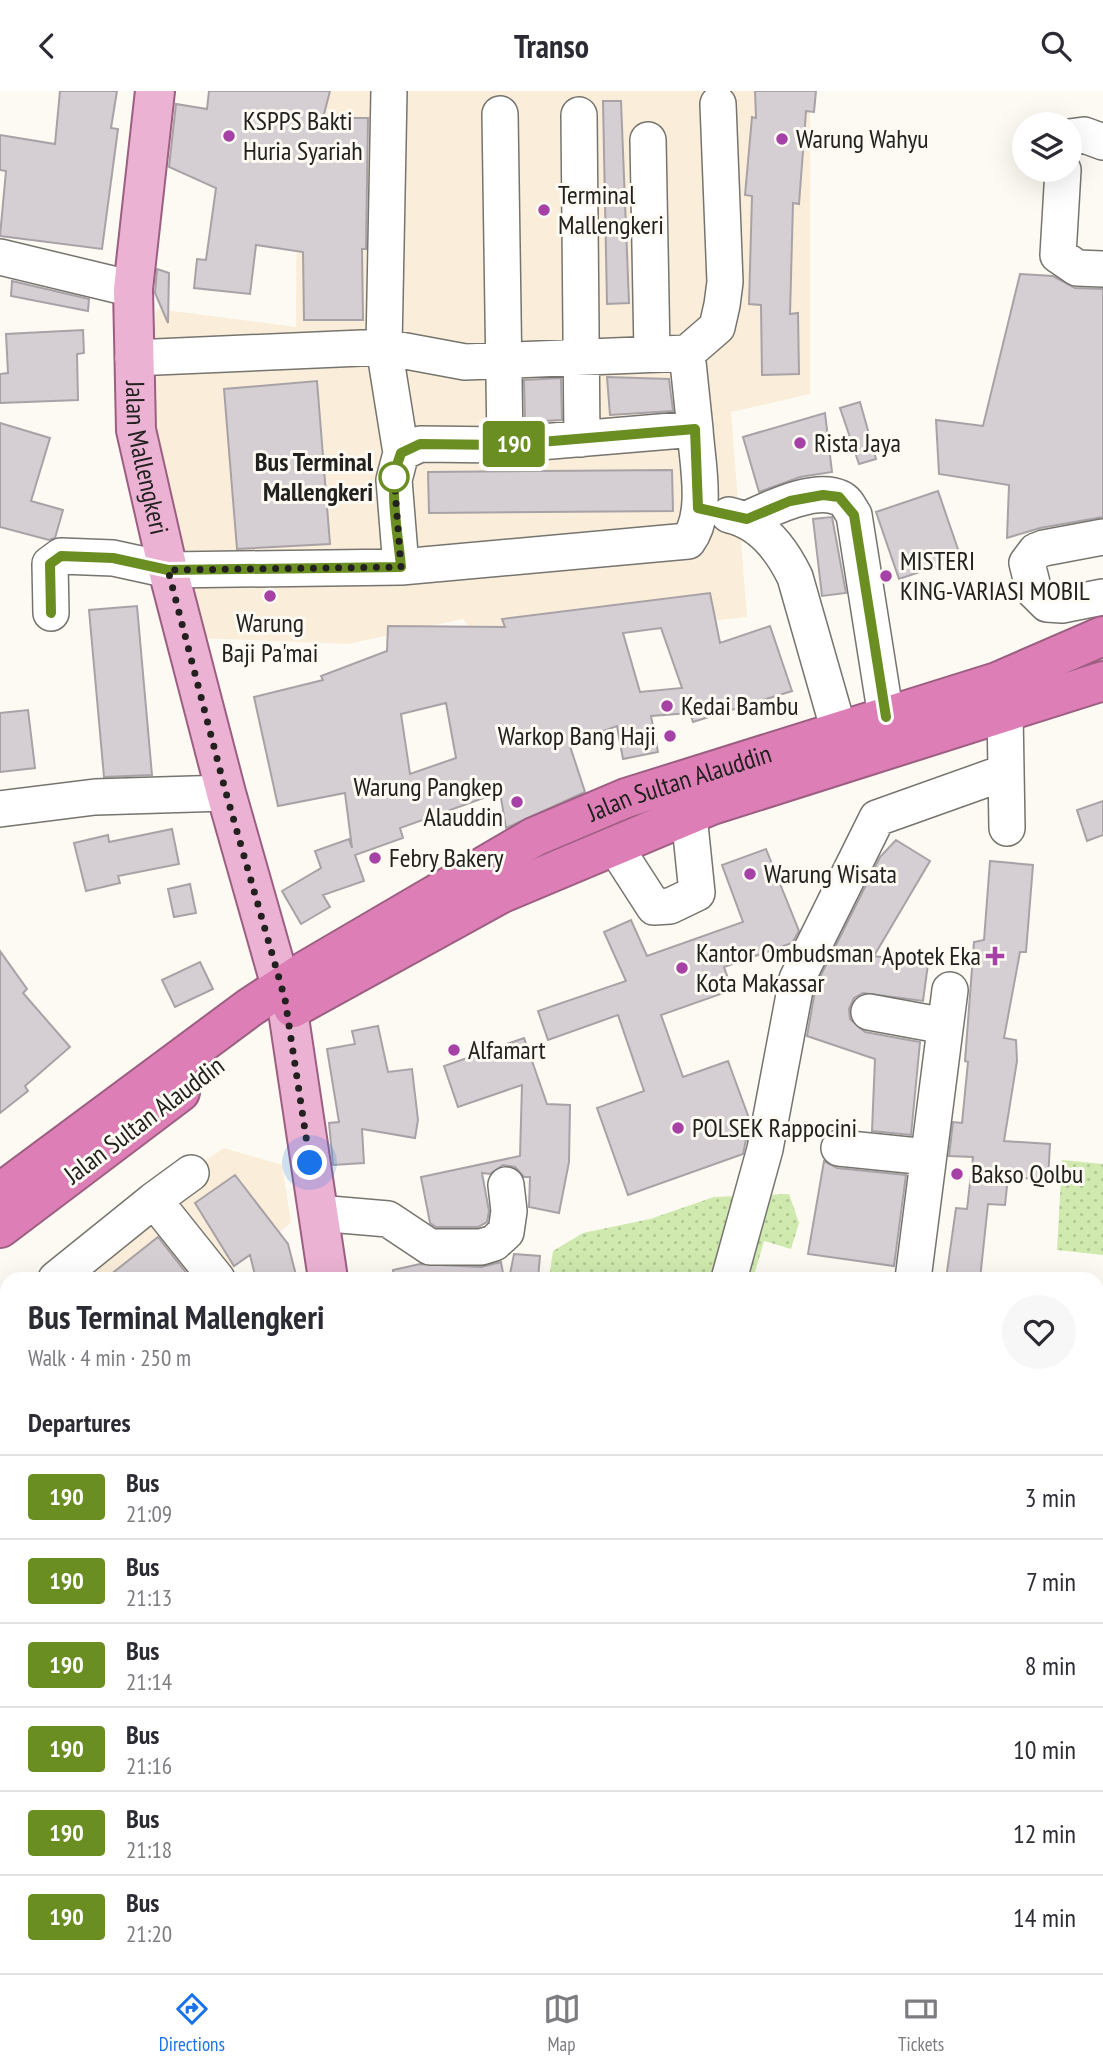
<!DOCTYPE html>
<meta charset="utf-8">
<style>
body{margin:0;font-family:"PT Sans Narrow",sans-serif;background:#f7f7f7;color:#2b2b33;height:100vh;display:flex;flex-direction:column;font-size:26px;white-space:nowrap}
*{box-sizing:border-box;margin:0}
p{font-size:23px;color:#7c7c81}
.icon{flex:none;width:38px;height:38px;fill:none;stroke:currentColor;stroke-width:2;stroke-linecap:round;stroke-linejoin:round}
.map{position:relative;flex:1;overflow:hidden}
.side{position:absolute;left:0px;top:1181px;width:1104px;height:702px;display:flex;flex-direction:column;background:#fff;border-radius:21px 21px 0 0;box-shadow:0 7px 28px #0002}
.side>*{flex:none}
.badge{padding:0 14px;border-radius:5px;font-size:24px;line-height:46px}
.fabs{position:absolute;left:1012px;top:21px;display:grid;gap:14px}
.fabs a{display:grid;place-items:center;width:70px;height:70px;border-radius:50%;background:#fff;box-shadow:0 7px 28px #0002;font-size:35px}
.you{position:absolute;width:35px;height:35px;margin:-18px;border:5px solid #fff;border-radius:50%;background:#1a73e8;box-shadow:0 0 0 10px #1a73e833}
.map>.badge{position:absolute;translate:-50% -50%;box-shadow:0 0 0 4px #fff}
h2{padding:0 28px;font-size:26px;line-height:63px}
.round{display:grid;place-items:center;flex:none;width:74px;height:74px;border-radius:37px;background:#f7f7f7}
.headline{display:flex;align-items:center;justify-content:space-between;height:119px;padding:0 28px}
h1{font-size:33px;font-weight:700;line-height:52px}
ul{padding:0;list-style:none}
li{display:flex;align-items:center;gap:21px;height:84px;padding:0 28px;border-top:2px solid #e1e1e2}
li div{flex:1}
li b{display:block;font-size:26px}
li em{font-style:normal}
li .badge{min-width:77px;font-weight:700;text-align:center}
header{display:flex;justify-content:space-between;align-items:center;height:91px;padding:0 28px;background:#fff;font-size:32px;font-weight:700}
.tabs{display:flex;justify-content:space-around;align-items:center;height:98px;border-top:2px solid #e1e1e2;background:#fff;font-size:19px;color:#7c7c81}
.tabs a{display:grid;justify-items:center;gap:4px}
.tabs .selected{color:#1a73e8}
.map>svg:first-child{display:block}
.commercial{fill:#faeeda}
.grass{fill:url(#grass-dots)}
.building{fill:#d5ced3;stroke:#a8a2a6;stroke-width:2;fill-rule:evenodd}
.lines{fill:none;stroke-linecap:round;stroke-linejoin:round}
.minor-casing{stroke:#76746e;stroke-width:38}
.major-casing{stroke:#9c5e81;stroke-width:42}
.highway-casing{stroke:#9c5e81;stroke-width:42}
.minor{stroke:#fff;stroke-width:35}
.major{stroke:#ebb2d3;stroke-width:38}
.highway{stroke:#dd7fb6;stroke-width:38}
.line-casing{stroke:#fff;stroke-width:16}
.line{stroke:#6b8e23;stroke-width:10}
.walk{stroke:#22211f;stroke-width:7;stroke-dasharray:0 12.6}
.poi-dot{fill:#a641a6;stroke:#fcfaf2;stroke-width:2.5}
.stop-dot{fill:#fff;stroke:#6b8e23;stroke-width:3.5}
.labels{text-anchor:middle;stroke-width:6;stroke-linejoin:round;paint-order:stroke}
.poi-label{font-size:26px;fill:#22211f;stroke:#fcfaf2;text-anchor:start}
.street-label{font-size:26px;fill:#22211f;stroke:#fcfaf2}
.stop-label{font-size:26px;font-weight:bold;fill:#22211f;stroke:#fcfaf2;text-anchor:end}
</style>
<header><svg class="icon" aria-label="back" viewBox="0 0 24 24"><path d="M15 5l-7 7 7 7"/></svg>Transo<svg class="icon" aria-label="search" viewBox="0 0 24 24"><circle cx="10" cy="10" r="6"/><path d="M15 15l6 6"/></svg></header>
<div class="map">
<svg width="1103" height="1882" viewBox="0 0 1103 1882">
<defs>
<pattern id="grass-dots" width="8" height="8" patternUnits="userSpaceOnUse" patternTransform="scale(1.75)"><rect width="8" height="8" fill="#cfe9ae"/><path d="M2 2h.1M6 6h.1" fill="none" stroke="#b1c895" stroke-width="1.8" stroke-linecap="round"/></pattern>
</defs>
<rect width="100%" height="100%" fill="#fcfaf2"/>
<path class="commercial" d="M322 0H810V303L731 321 747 526 483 556 463 528 348 553 197 547 141 309 157 218 296 236 297 74Z
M224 1057 282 1074 291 1132 219 1188H26Z
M7 1203V1354L0 1360V1208Z"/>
<path class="grass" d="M1062 1069 1103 1073V1164L1057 1159Z
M789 1103 799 1132 791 1158 764 1150 753 1188H549L553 1160 583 1142 650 1128 714 1106Z
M1097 1355 1103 1356V1544L1097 1543Z
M580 1876H905L910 1882H595Z"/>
<path class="building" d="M60 0H117L111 37 118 38 102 158 0 145 6 80 0 79V44L55 53Z
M209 0H330L323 27H368L366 158H362L363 229H304L303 161 256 154 250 203 194 197 197 168 206 169 216 97 169 76 176 13 207 18Z
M755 0H816L814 21 806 20 799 113 793 112 790 223 798 222 799 283 762 284 761 214 749 213 752 105 745 104 752 26 756 27Z
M603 10H621L629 212 607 213Z
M157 178 169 182 168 232 155 202Z
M1020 183 1053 185 1075 197 1103 198V426L1040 437 1007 447 1009 394 939 383 936 329 983 335Z
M12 190 89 208 88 220 11 205Z
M83 239 84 262 77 263 78 309 0 312V283L8 282 6 243Z
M607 286 669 288 673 320 610 324Z
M561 287 562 329 525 331 524 289Z
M317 290 330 453 237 458 224 298Z
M860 311 876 368 859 373 840 317Z
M825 322 832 381 800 386 759 401 743 346Z
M0 332 50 347 31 410 63 419 55 447 49 449 0 436Z
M672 379 673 420 429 422 428 381Z
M938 400 961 467 899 488 876 421Z
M832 426 846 502 822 505 813 428Z
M710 502 720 552 770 535 792 600 693 631 690 622 651 625 658 661 623 668 617 635 569 652 585 701 506 737 500 701 400 737 403 747 355 764 364 790 323 804 330 816 301 833 282 800 321 777 315 760 349 748 352 757 345 702 278 715 254 606 323 589 321 585 387 560 388 535 505 536 502 528ZM661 537 682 597 640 601 623 542ZM446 612 456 667 410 683 401 623Z
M137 515 152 684 104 686 89 519Z
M28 619 35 677 0 681V622Z
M1103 710V744L1087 750 1077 719Z
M172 738 179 773 118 785 120 792 86 800 74 752 108 744 109 751Z
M896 749 930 770 874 865 928 873 923 910 863 902 854 907 849 918 850 928 865 941 920 951 911 1044 872 1040 875 968 807 945 816 894 880 766Z
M766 758 799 840 792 852 724 876 732 899 661 924 683 986 728 970 750 1030 743 1063 628 1104 597 1017 644 1000 618 924 548 949 538 920 626 890 604 841 631 829 647 865 743 831 722 774Z
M990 770 1033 774 1026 861H1020L1004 947 1016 949 1017 970 1004 1050 1050 1053 1048 1089 1008 1086 1005 1114 988 1113 980 1188H946L956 1117 967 1118 973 1066 949 1065 953 1031 962 1032 968 971 965 970 974 851 984 849Z
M190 793 196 822 174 826 168 798Z
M0 860 27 898 23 902 70 956 25 995 28 1000 0 1022Z
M200 871 213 898 175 916 162 889Z
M378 935 388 981 412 978 418 1029 415 1047 362 1038 364 1072 333 1074 329 1032 339 1031 327 958 355 953 352 940Z
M524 947 547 1013 570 1014 569 1071 559 1122 529 1116 530 1086H524L515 1076 503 1074 490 1083 482 1082 489 1120 487 1131 478 1136H436L430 1132 421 1086 520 1065 522 994 458 1016 444 975Z
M824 1070 837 1077 906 1084 894 1175 808 1163Z
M235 1084 288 1153 297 1188H256L250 1164 234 1175 195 1112Z
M158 1146 191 1188H105Z
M514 1163 540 1165 538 1188H509Z
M501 1171 504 1188H394L393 1179 420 1173 481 1176Z"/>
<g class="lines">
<defs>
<path id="minor" d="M389 0 384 256 465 271 687 262 717 236 722 214 725 191 718 13
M579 24 582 348
M1069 46 1084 44 1103 51
M648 49 652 262
M1063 79 1058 164 1077 177 1103 178
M0 166 133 198
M687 262 695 338
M133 267 384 256 401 362
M729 424C761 431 781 457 795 486L839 640
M747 428C770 418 815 395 840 407 847 410 850 418 854 424L886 626
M1103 446 1044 457 1036 460 1027 472 1034 500 1047 513 1062 514 1103 506
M401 476 394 389 401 362 420 353 505 354
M51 522 50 473 61 465 113 467 168 479 401 476 688 450C709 422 697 371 695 338L505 354 500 23
M1005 621 1007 737
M0 718 95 706 226 702
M614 754 654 816 670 815 697 802 689 724
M869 921 945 935
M839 1057 928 1066
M154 1109 191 1082
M318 1122 388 1128 430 1156H481L494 1152 506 1141 509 1120 506 1094
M56 1188 154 1109 217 1188
M729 1188 765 1058 797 888 877 727 1006 681
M913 1188 950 899
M0 1232 7 1227
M1097 1281H1103
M0 1490 7 1484
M1097 1677 1103 1678
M339 1876 436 1880
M53 1882 61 1876
M264 1882 266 1876
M991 1882 993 1876"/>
<g id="major">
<path id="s1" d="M155 0 133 198 136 339 168 479 226 702 288 920 328 1188"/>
<path d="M435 1876 436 1882"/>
</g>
<g id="highway">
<path d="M293 917 500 803 712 714 1103 590"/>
<path id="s2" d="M0 1102 249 917 305 880 534 746 626 707 997 591 1103 545"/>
<path d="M0 1137 180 1001"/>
</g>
</defs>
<use href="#minor" class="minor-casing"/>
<use href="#major" class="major-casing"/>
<use href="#highway" class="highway-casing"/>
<use href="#minor" class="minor"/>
<use href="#major" class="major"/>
<use href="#highway" class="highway"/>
</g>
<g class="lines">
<defs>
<path id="line" d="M51 522 50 473 61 465 113 467 168 479 401 476C398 440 387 396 401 362L420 353 505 354 695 338 698 417 747 428 790 410 823 404 839 406 854 424 886 626"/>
</defs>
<use href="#line" class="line-casing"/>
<use href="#line" class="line"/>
<path class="walk" d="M310 1072 285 908 226 702 168 479 401 476 394 386"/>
</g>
<g class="poi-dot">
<circle cx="229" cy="45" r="7"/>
<circle cx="782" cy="48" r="7"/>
<circle cx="544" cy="119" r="7"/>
<circle cx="800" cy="352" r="7"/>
<circle cx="886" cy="485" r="7"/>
<circle cx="270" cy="505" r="7"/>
<circle cx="667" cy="615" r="7"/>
<circle cx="670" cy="645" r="7"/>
<circle cx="517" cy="711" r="7"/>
<circle cx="375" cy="767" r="7"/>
<circle cx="750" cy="783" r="7"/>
<path d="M991.5 854.5h7v7h7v7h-7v7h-7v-7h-7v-7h7z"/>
<circle cx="682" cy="877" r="7"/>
<circle cx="454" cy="959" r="7"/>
<circle cx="678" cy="1037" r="7"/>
<circle cx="957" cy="1083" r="7"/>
</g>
<circle class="stop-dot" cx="394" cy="386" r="14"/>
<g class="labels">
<g class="poi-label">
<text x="243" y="39">KSPPS Bakti<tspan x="243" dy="30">Huria Syariah</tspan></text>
<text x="796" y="57">Warung Wahyu</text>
<text x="558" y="113">Terminal<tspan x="558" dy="30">Mallengkeri</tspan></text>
<text x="814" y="361">Rista Jaya</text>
<text x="900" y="479">MISTERI<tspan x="900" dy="30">KING-VARIASI MOBIL</tspan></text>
<text x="270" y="541" text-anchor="middle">Warung<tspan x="270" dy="30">Baji Pa'mai</tspan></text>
<text x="681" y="624">Kedai Bambu</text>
<text x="656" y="654" text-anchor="end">Warkop Bang Haji</text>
<text x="503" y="705" text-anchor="end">Warung Pangkep<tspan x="503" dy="30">Alauddin</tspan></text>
<text x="389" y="776">Febry Bakery</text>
<text x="764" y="792">Warung Wisata</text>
<text x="696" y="871">Kantor Ombudsman<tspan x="696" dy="30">Kota Makassar</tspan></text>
<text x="981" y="874" text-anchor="end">Apotek Eka</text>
<text x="468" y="968">Alfamart</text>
<text x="692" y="1046">POLSEK Rappocini</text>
<text x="971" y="1092">Bakso Qolbu</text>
</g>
<g class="street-label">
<text dy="9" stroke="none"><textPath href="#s1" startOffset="369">Jalan Mallengkeri</textPath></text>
<text dy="9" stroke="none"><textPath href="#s2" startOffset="798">Jalan Sultan Alauddin</textPath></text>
<text transform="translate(144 1029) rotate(-37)" y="9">Jalan Sultan Alauddin</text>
</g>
<g class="stop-label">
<text x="373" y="380">Bus Terminal<tspan x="373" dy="30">Mallengkeri</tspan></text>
</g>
</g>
</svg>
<div class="fabs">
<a><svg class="icon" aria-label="layers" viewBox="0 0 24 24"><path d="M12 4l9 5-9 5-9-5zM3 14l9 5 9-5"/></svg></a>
</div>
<div class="you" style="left:310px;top:1072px"></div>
<b class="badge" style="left:514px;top:353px;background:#6b8e23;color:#fff">190</b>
<section class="side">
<div class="headline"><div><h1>Bus Terminal Mallengkeri</h1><p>Walk · 4 min · 250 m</p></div><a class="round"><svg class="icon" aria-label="heart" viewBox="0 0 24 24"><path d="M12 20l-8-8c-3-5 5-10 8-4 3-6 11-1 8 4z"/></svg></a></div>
<h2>Departures</h2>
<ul>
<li><span class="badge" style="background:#6b8e23;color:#fff">190</span><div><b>Bus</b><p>21:09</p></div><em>3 min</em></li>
<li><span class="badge" style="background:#6b8e23;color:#fff">190</span><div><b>Bus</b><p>21:13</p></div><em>7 min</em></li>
<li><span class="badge" style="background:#6b8e23;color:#fff">190</span><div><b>Bus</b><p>21:14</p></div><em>8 min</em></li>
<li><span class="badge" style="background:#6b8e23;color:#fff">190</span><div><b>Bus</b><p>21:16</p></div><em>10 min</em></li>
<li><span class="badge" style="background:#6b8e23;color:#fff">190</span><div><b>Bus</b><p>21:18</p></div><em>12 min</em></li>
<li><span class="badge" style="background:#6b8e23;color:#fff">190</span><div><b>Bus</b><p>21:20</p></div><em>14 min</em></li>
</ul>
</section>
</div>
<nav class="tabs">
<a class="selected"><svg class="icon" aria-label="directions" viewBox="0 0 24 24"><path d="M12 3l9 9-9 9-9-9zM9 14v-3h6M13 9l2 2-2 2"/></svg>Directions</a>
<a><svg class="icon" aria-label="map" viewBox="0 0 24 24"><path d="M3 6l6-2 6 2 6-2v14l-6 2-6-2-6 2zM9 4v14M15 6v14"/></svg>Map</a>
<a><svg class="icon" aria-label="tickets" viewBox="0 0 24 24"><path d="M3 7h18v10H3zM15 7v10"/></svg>Tickets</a>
</nav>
